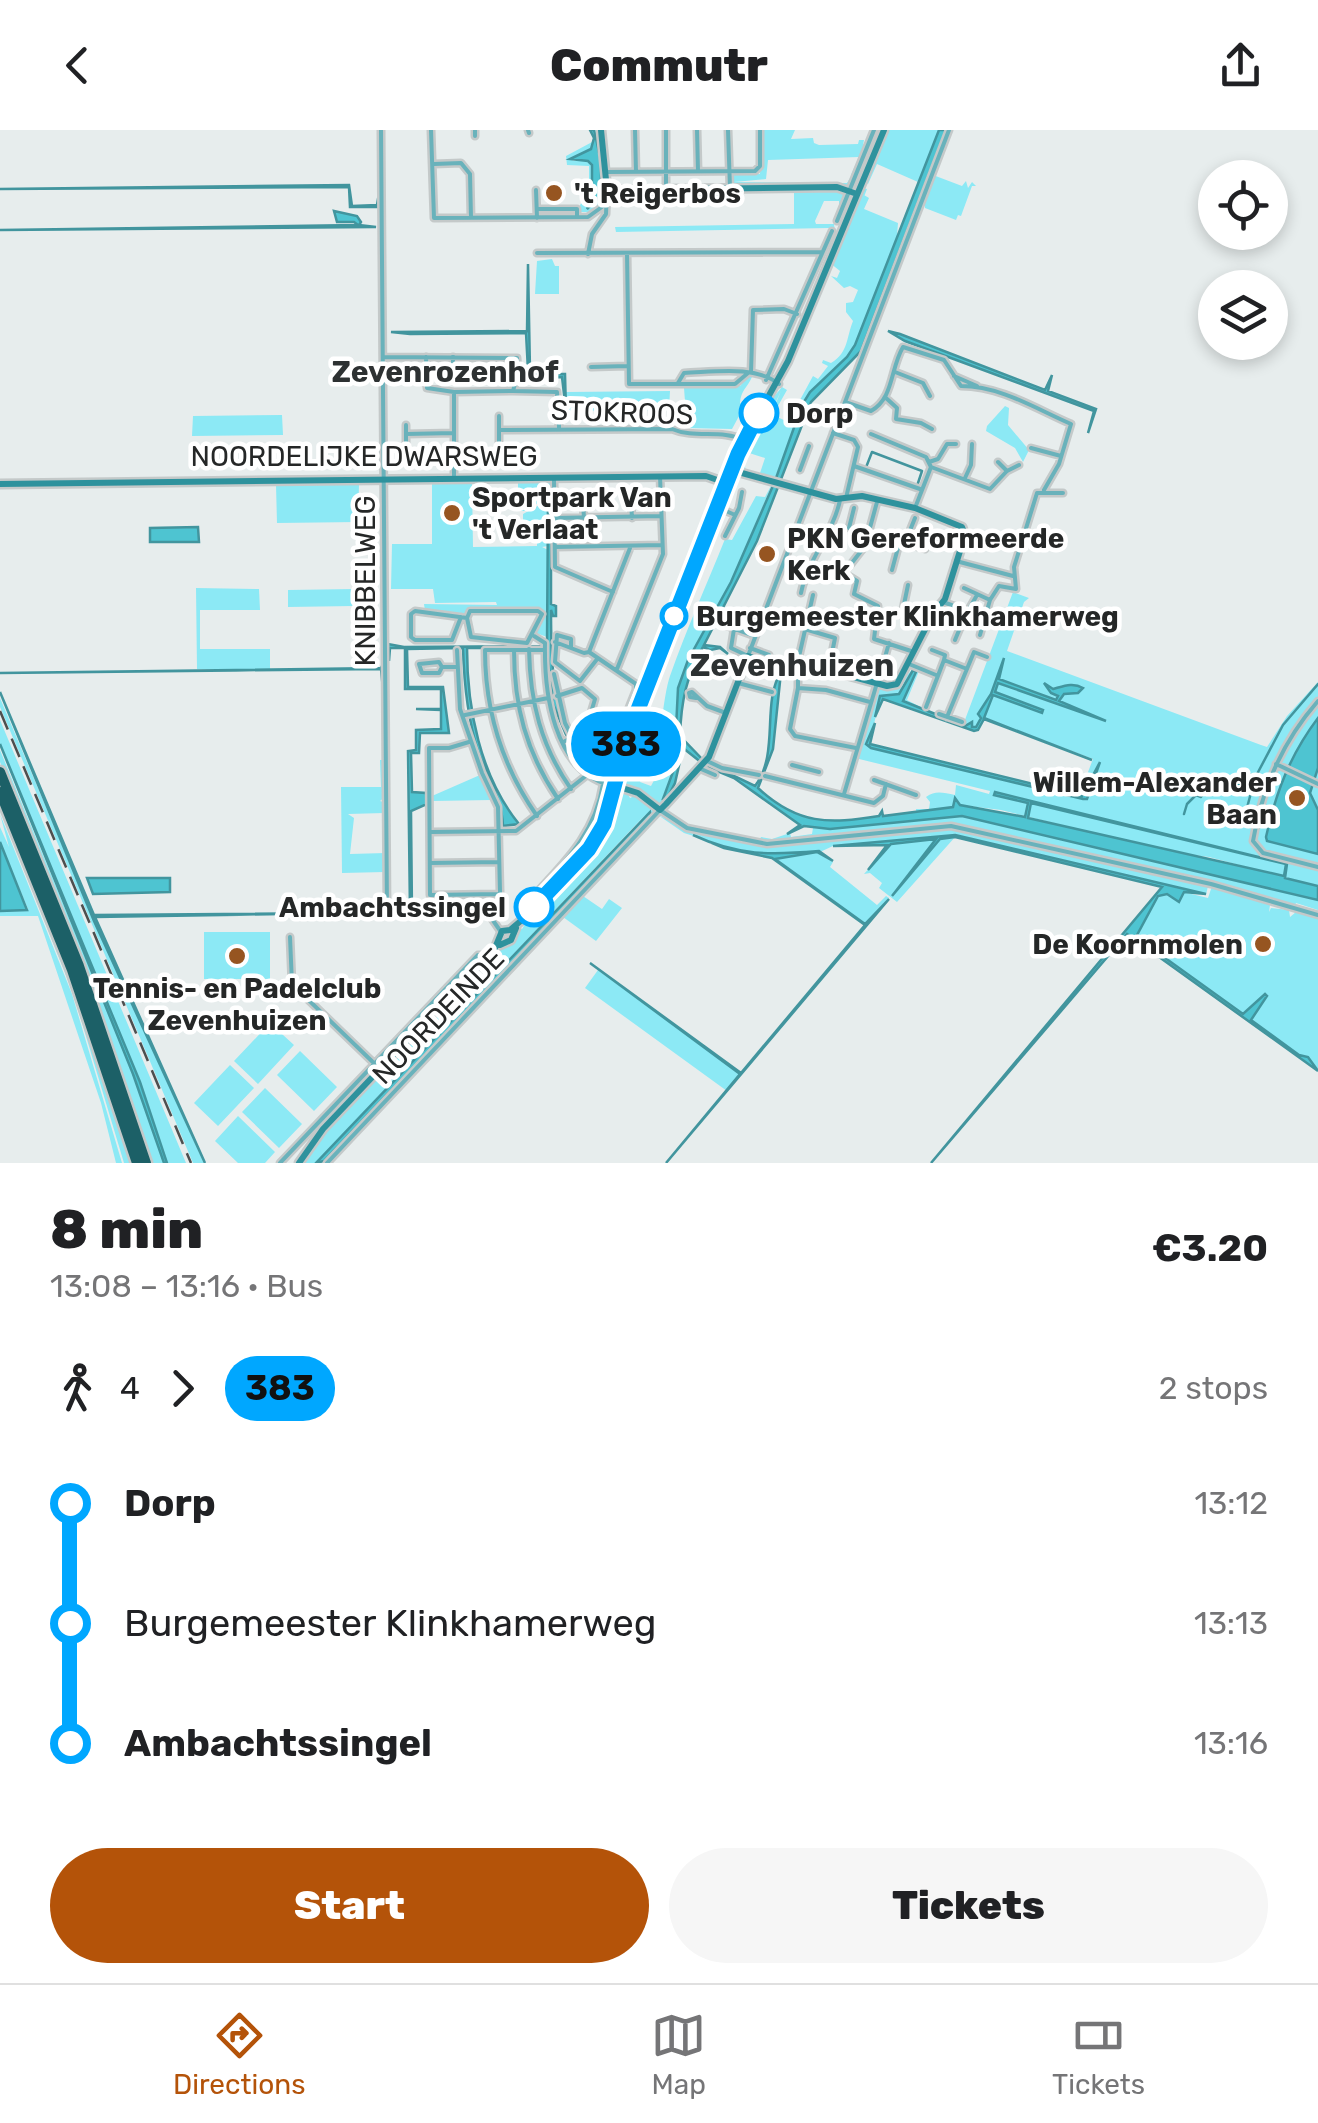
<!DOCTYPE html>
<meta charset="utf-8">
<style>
body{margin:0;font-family:Rubik,sans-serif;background:#f6f6f6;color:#202124;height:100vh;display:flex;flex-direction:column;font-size:38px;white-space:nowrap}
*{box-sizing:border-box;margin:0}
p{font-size:32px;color:#757577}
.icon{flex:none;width:55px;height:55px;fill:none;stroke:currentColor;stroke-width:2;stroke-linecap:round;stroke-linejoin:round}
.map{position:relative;height:1033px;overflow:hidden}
.panel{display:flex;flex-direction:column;background:#fff;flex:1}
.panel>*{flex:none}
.badge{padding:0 20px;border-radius:32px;font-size:35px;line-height:65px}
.buttons{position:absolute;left:1198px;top:30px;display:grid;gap:20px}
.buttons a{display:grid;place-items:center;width:90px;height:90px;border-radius:50%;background:#fff;box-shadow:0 5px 15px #0003;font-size:50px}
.map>.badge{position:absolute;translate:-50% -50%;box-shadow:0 0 0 5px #fff}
.legs{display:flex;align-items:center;gap:15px;height:110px;padding:0 50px;font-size:32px}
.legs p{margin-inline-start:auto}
.head{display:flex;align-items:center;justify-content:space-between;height:170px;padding:0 50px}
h1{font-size:55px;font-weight:800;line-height:75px}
.action{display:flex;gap:20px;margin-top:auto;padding:20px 50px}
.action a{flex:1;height:115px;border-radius:60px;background:#b45309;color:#fff;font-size:40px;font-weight:800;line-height:115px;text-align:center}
.action a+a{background:#f6f6f6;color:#202124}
ul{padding:0 50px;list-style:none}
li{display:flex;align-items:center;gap:35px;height:120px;font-size:38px}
li i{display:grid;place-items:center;width:15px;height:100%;margin:0 12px;background:currentColor}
li i::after{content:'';width:25px;height:25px;margin:-12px;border:8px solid;border-radius:50%;background:#fff}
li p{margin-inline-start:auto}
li:first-child i{background:linear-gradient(#0000 50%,currentColor 0)}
li:last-child i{background:linear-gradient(currentColor 50%,#0000 0)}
header{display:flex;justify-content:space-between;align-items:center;height:130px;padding:0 50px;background:#fff;font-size:45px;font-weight:800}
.menu{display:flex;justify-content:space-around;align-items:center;height:140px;border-top:2px solid #e0e0e0;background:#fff;font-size:28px;color:#757577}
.menu a{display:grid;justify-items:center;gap:5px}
.menu .selected{color:#b45309}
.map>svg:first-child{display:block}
.green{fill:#8ce9f5}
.water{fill:#4ec4d1;stroke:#42959e;stroke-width:2.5;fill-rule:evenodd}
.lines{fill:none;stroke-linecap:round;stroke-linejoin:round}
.stream{stroke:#42959e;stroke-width:2.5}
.street-casing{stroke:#c4c9c9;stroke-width:9}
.secondary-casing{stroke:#c4c9c9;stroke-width:11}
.highway-casing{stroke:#c4c9c9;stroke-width:15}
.street{stroke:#69b2bb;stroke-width:4}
.secondary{stroke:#2e929d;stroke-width:6}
.highway{stroke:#1c6067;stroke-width:10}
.rail{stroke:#4d4f4f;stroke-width:2.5;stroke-dasharray:20 10;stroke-linecap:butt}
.line-1-casing{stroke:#fff;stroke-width:22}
.line-1{stroke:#00a7ff;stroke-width:15}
.poi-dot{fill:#965521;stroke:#fff;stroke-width:4}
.stop-1-dot{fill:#fff;stroke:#00a7ff;stroke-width:5}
.labels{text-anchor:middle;stroke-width:9;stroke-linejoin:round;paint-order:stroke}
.poi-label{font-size:28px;font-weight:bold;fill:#252727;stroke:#fff;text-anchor:start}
.street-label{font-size:28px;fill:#252727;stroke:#fff}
.stop-label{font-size:28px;font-weight:bold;fill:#252727;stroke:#fff;text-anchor:start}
.neighbourhood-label{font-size:30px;font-weight:bold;fill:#2d3132;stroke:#fff}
.quarter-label{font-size:32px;font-weight:bold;fill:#2d3132;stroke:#fff}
</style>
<header><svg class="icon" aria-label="back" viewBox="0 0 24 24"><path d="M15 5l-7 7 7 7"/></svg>Commutr<svg class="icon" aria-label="share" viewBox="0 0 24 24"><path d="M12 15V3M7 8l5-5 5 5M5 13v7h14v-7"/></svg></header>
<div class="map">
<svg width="1318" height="1033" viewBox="0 0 1318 1033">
<rect width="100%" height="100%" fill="#e7eded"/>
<path class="green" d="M594 0H598L605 62 603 70 590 82H580V75L589 64V36L567 35 566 26 594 11 590 21 572 31H589L592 35 589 79 601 66 602 57Z
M761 0H795L791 9 813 8 814 13 819 15 858 14 859 10H864L863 15 871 4 854 45H851L859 27 768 30 766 49 734 52 847 53 850 48 847 58 733 57 732 42 760 44Z
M886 0H939L918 52 877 34 868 54 865 52Z
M933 45 962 56 966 51 968 58 972 52 976 56H972L961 86 958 85 956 90 925 78 924 70Z
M863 58 867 59 860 77 864 65 869 68 864 79 898 93 897 106 855 215 847 227 807 267 775 348 760 343 765 328 746 322 741 333 745 336 746 343 736 335 747 310H756L749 306 765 277 782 257 787 260 774 283 772 282 781 261 769 286 771 284 788 292 813 246 818 249 828 236 822 233 823 230 831 233C849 222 846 208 853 191L846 182V173L853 172 858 160 850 156 844 158 831 146 837 148 840 141 830 133Z
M794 61H839L846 63 839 80V71H824L815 91 816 94H834L835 102 822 133 834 101 829 98 616 102 615 97 794 94Z
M552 129 555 136H559V164H535L537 131Z
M748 246 752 247C747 258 741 260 740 273L745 275 732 299 687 298 684 258 740 256Z
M670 261 669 280 566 281V262Z
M1005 276 1009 278 1008 295 1029 320 1023 332 1015 318 986 301 987 296Z
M282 285 283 305 192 306 193 286Z
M547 350 552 351V365L524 381 518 380V353H547V362Z
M472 352 473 417 537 416V410H523V384L552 368V416L550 370 548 416 542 417 548 420 547 507 536 503 545 481 470 480 463 485 425 481 424 474 497 475 496 472 435 473 433 459H391L392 414H432V353Z
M773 352 731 452 680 551 674 639 663 666 667 670 660 675 635 657 621 652 627 624 636 628 631 639 643 644 640 652 651 656 662 635 655 628 653 618C663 602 663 566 670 546 686 500 707 454 725 409L732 410 756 366 765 367Z
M359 354 358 392 277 393 276 355Z
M196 458 259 459 260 480H200V519H270V539H197Z
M355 459 353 476 288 477V460Z
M1013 462 1029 468 1024 472 1007 521 1261 615 1267 617 1287 586 1318 552V756L1209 727 1171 722 1001 680 960 675 954 670V676L916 683V679H929L930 672 926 667C936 660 943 663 955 665L956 655 989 664 990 661 855 628 860 624 858 621 876 559 894 558 913 539 919 541 907 570 934 584 903 571 916 542 898 564 880 567 869 617 1085 667 1080 663 1093 629 983 588 987 571 978 584 981 588 976 597H972L973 593 963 595Z
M0 568 94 791 204 1033H193L0 577Z
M0 590 186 1033H167L140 952 0 614Z
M0 620 133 944 164 1033H149C107 897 56 764 0 632Z
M380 630H385L386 666 380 671 383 672 384 683 348 684 354 688 350 724 386 723 385 742 342 743 341 657H381Z
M480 645 491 670 433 671 432 666Z
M621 659 626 660 630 668 636 665 654 678 655 684 325 1033 566 777 646 684 316 1033H302L316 1010 429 889 461 861H475L490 845 482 834 516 800 522 799 530 786 590 723Z
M0 673 65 833 133 1033H124L73 863 0 680Z
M0 684 72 864 122 1033H116L101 973 38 786H0V781L28 779 0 712V697L9 717Z
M658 685 688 700 772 716 828 708 958 698 1208 756 1206 765 956 706 897 772 879 758 882 753 870 743 864 744 891 714 833 716 820 722 775 726 744 722 684 703Z
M962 686 1318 770V780L1296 773 1294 778 1179 747 951 695 778 713 759 711 761 707 772 709 790 703 791 707 812 704 813 698 830 699Z
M817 722 833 732 830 737 877 775 886 766 889 768 865 795 775 728Z
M1212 756 1270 775 1269 782 1271 778 1289 780 1290 787 1296 782 1318 789V939L1306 926 1299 925 1136 807 1158 766 1183 762 1208 768Z
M583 766 602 779 609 769 622 778 596 811 563 787Z
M204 802H270V849H204Z
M598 840 739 943 740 945 727 961 585 858Z
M270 893 294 915 258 954 234 931Z
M300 921 337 957 314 981 277 945Z
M230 935 254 958 218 996 194 973Z
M265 958 302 994 279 1018 242 982Z
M238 986 275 1022 265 1033H238L215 1011Z"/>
<path class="water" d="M590 0H594L596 8 601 32V66L587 79 592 70V35L588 31 570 29 591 19 594 8Z
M939 0H946L861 221 811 272 757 411 704 515 720 517 728 524 720 518 710 520 704 531 707 542 702 533 708 519 703 517C686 546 681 573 680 606L705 632 755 656C780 623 761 573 781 542L773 619 758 658C798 695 829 694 879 686L882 681 883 686 953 677 955 668 960 675 1025 687 1028 673 994 665 995 662 1287 734 1285 748 1318 756V770L962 686 830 699 804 696 787 704 800 695 734 648 707 637 683 618 675 653 667 669H663L674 639 678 558 688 530 731 452 775 351 802 275 810 262 847 227 855 215ZM1031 673 1286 734 1284 746 1028 688Z
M349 55 352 76 377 75 379 63V77H350L349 57 0 59Z
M334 81 357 86 361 92 359 95 376 97 0 100 358 95 354 92H337Z
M528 134 530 241 532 244H565L566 281 562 247 531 248 520 254 528 241 526 203 410 204 391 202 527 201Z
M888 201 900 204 1045 260 1052 245 1048 261 1096 279 1088 303 1094 281 905 211Z
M548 370H551V474L556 476V486H553L551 480C551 525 552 564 567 607L553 574 547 518H467C467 578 480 646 519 694L503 696C502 668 487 647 478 621 467 587 464 553 463 518L407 519 408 557H443L449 603H420L419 623H411L412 662 426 663 427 674 411 681 412 783 490 782 482 786 389 784 390 777 394 783H410L408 621 416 620V600L441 599V580L416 579H441V559H405V518H390L389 531 388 514 404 517 547 516Z
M198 397 199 412H150V398Z
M1004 528 999 549 1056 570 1058 566 1051 563 1044 553 1053 559C1064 556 1073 552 1083 558L1078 563 1064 564 1059 571 1106 591 998 553 995 562 1043 580 1042 583 993 565 984 588 1092 630 984 589 978 600 974 601 883 569 875 587 880 566 899 564 913 540 916 542 903 571 965 596 972 592V597H976L981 588 978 584 991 564Z
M383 534V560L381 539 0 543 381 538Z
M0 562 94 785 341 783 95 787 205 1033 94 791Z
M1318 588V638L1310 663 1318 680V724L1267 711 1266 707C1276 662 1290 625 1318 588Z
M875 593 870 614 1082 666 1100 632 1087 669H1083L871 618 866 614Z
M0 614 140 952 167 1033H164L133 944Z
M650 682 651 687 640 698 324 1031 316 1033Z
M693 705C738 726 771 725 819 721L833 731 817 722 775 729 865 794 889 769 666 1033 740 944 590 833 741 943 865 795 772 728 724 718Z
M955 705 1206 764 1184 762 1179 772 1167 764 1158 766 1136 807 1243 884 1265 864 1267 866 1251 890 1299 925 1308 927 1318 941 1127 804 931 1033 1162 757 955 707 940 709 892 766 936 709 891 714 868 740 887 715 833 716Z
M0 712 27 780 0 781Z
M87 748H170V762L93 764Z"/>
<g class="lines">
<path class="stream" d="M865 340 872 322 922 341 917 356
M1244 643 1256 646 1283 595 1318 554
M1239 654 1252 659 1244 689
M1184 684 1187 674 1196 665 1201 667 1208 651
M543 761 586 714 607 667"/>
<defs>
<path id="street" d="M381 0 387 781
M431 0 434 88 588 87 606 74
M475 0V6
M528 0 529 3
M635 0 636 42
M666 0V59
M697 0 698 41
M728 0 730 58
M434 34 461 33 470 44 471 88
M606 42 755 41 760 36V0
M536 60 537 88
M537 79H577V87
M837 91 874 0
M537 123 822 122
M627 123 629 254H735L748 243
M588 124 592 104 606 84 607 60
M383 227 517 228 518 243 513 261 454 262
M426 227 427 258 454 262V348
M453 227V242
M591 237 627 236
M751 242 753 180 784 179 797 184
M895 242 923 253 930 266
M954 246 977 256
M766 250 832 101
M678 253 684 243C714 242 755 235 779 254
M513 261 557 262 559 297
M886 268 897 278 896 289 921 293 932 299
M845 272 871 281C894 268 890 239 903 217L944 230 961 256C1001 256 1036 279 1071 294L1059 334 1044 360
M499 300V286
M833 303 854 310 858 317 846 368
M406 304 454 303
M871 304 926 327 931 337
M406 314V295
M1031 318 1061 326
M499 323V300L672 299C695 309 721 299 744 310
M929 332 938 329 947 314H956
M998 332 1007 341
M854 336 920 359
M931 337 990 359 1007 341 1019 335
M800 340 809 316
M965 348 971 335 972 314
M554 350 555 437 613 462
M631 372 632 388
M877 372 865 416 844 443 857 451 854 464 878 476 874 509 911 521
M583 373 584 388
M717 377 735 385
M854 378 849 398 925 419
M915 378 931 337
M554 388 661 386
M725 406 739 378 742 362
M905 413 915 388
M555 417 662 415
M956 431 1013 446
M892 440 899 414
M908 455 902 484 926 493
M964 458 990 470
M801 463C808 428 833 404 840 370
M813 465 798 531V558L790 599 795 606 856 618
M943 472 968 481 977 465
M470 481H538L542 484 527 513 471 507 467 488Z
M461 487 452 510H415L411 507V484L415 481 467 488
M727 496 755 506
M734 499 731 518 748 526 949 0
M808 500 835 508 829 538
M980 505 990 470 999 456 1016 459 1014 437 1037 363H1063
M534 506 545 513C544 562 553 639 609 655
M955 510 967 481
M555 512 584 523 589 522 636 554V560
M571 517V509L557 505 555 532 580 551 598 528
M750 518 769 525
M529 519C530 572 541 616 571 659
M457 520 460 579 482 643 498 677 500 762 492 789 501 802
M514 520C514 576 526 622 558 669
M932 520 945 525 944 530
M589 522 630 418
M883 534 889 513
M909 534 936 545
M442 537 439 532 419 534 422 543H439L442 537H457
M617 539 663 424 660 346
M554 544 565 593 584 630
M738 553 772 562
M798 558 826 560 870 572
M557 566 582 558 595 569 590 586 593 594 591 600 565 611
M696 568 690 567 689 563 692 562 707 576 726 583
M1318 571C1282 612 1262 658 1253 711L1263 723 1318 737
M926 577 944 530 967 539
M939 584 962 592
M465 585 548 568
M947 587 974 522 987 527
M608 601 619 603 636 560
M469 612 449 618H429L430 765 499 764
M707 631 722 638 759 645
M1276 634 1318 654
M792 635 819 642
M701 639 715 645
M765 646 874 673 883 666 886 654
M874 650 916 665
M844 664 877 553
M537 686C502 636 485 581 485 520H545
M431 702 516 701 587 645
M430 733 499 732
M542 768 540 759C571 726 596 699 603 654
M290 807 292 854 380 939
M280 1033 478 825H486
M327 1033 660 680 687 698 767 714 951 696 1211 754 1318 785"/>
<path id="secondary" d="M601 0 607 60 837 57 857 64
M788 231 884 0
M0 354 706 346 726 353
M616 656 638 663 660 680 666 674 709 627 748 526 783 538 828 540 887 556 897 554 933 484 945 469 965 405 962 397 915 378 862 366 836 369 731 340
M500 815 511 810 516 798
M299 1033 323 999 495 818 502 801 510 800 523 789 589 719 604 695 628 605 693 437 741 316 788 231"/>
<path id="highway" d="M0 642 79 836 146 1033
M0 662 72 840 137 1033"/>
</defs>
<use href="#street" class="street-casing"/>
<use href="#secondary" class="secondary-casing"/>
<use href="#highway" class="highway-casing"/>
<use href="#street" class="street"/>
<use href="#secondary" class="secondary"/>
<use href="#highway" class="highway"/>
<path class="rail" d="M0 581 191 1033"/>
</g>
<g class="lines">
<defs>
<path id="line-1" d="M534 777 589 719 604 694 628 605 738 324 759 283"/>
</defs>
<use href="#line-1" class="line-1-casing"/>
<use href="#line-1" class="line-1"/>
</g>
<g class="poi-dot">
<circle cx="554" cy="63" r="10"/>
<circle cx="452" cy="383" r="10"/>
<circle cx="767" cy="424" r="10"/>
<circle cx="1297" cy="668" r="10"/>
<circle cx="1263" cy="814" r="10"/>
<circle cx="237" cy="826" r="10"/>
</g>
<g class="stop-1-dot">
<circle cx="759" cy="283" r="18"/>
<circle cx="674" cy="486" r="12"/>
<circle cx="534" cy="777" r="18"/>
</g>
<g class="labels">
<g class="poi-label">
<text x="574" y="73">'t Reigerbos</text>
<text x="472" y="377">Sportpark Van<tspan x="472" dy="32">'t Verlaat</tspan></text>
<text x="787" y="418">PKN Gereformeerde<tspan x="787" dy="32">Kerk</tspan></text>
<text x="1277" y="662" text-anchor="end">Willem-Alexander<tspan x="1277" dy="32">Baan</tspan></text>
<text x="1243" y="824" text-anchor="end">De Koornmolen</text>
<text x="237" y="868" text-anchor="middle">Tennis- en Padelclub<tspan x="237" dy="32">Zevenhuizen</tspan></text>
</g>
<g class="street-label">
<text transform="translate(622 282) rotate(2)" y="10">STOKROOS</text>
<text x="364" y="336">NOORDELIJKE DWARSWEG</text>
<text transform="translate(365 451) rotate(-90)" y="10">KNIBBELWEG</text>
<text transform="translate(438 886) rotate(-46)" y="10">NOORDEINDE</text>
</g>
<g class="stop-label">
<text x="786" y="293">Dorp</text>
<text x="696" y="496">Burgemeester Klinkhamerweg</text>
<text x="506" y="787" text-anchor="end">Ambachtssingel</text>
</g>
<g class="neighbourhood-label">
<text x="445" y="252">Zevenrozenhof</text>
</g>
<g class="quarter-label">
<text x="792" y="546">Zevenhuizen</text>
</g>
</g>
</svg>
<div class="buttons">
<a><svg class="icon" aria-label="locate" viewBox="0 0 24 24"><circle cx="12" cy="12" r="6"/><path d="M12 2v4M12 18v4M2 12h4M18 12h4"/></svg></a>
<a><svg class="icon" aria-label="layers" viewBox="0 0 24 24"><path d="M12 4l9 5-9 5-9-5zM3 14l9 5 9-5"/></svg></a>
</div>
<b class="badge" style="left:626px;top:614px;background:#00a7ff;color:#111">383</b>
</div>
<section class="panel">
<div class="head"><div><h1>8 min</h1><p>13:08 – 13:16 · Bus</p></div><b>€3.20</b></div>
<div class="legs"><svg class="icon" aria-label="walk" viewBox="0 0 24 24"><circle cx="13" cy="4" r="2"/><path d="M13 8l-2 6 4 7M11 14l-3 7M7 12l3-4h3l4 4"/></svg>4<svg class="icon" aria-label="forward" viewBox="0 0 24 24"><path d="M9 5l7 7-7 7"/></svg><b class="badge" style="background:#00a7ff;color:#111">383</b><p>2 stops</p></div>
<ul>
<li><i style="color:#00a7ff"></i><b>Dorp</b><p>13:12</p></li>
<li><i style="color:#00a7ff"></i><span>Burgemeester Klinkhamerweg</span><p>13:13</p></li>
<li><i style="color:#00a7ff"></i><b>Ambachtssingel</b><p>13:16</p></li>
</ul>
<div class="action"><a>Start</a><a>Tickets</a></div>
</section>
<nav class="menu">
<a class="selected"><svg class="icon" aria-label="directions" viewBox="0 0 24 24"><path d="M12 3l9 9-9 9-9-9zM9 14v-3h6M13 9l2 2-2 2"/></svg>Directions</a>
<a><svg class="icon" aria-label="map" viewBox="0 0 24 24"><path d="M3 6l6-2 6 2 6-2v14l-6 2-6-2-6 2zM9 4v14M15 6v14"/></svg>Map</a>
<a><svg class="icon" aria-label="tickets" viewBox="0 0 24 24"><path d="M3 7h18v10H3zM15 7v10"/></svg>Tickets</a>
</nav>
